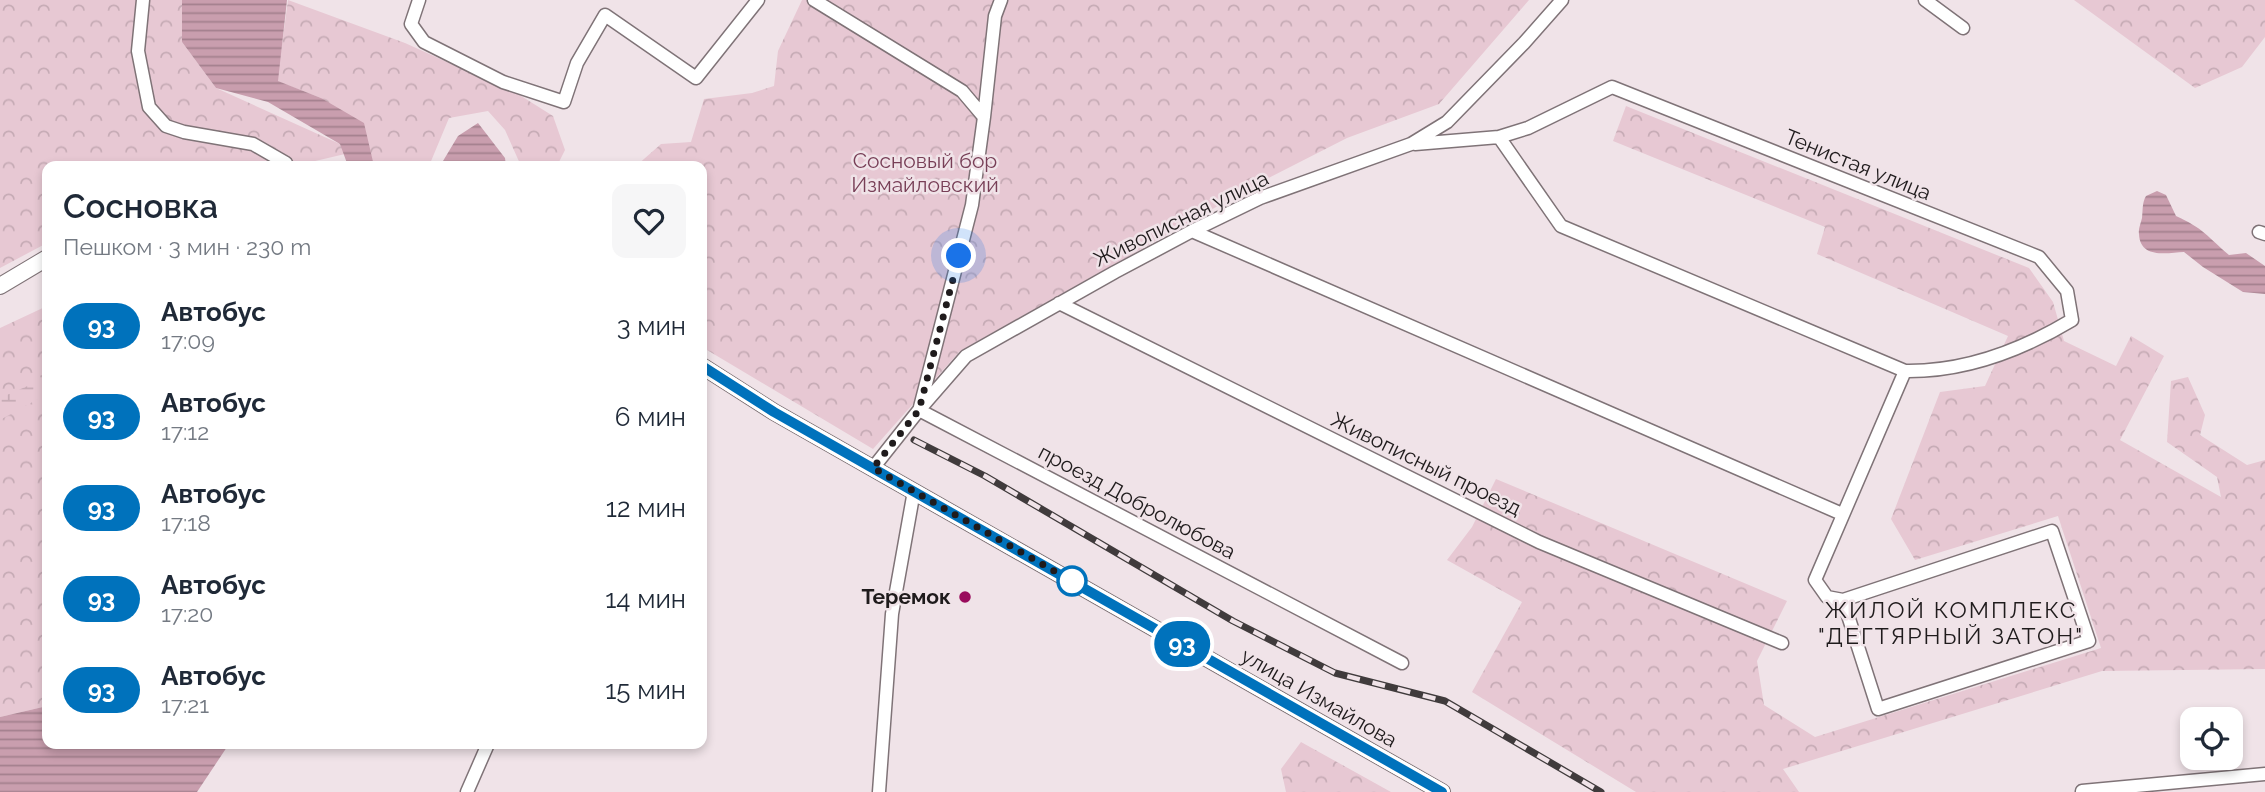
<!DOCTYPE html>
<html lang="ru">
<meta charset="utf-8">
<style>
body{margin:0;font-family:Raleway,sans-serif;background:#f6f6f7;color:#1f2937;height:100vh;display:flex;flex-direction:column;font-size:26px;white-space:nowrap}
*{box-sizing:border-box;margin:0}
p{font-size:23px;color:#747a83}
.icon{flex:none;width:38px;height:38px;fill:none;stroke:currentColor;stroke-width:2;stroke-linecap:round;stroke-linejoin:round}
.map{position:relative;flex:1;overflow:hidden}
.drawer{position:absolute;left:42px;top:161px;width:665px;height:588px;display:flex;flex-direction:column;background:#fff;border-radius:14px;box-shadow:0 4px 10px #0003}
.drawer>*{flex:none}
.badge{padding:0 14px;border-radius:23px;font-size:24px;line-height:46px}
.fabs{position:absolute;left:2180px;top:707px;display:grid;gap:14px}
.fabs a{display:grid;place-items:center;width:63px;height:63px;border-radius:14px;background:#fff;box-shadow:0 4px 10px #0003;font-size:35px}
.you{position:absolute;width:35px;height:35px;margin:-18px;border:5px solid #fff;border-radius:50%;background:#1a73e8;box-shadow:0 0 0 10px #1a73e833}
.map>.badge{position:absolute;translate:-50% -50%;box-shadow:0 0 0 4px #fff}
.round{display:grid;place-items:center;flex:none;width:74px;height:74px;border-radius:14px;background:#f6f6f7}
.headline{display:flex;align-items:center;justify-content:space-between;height:119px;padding:0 21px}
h1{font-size:33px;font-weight:600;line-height:52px}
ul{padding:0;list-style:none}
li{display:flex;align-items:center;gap:21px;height:91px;padding:0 21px}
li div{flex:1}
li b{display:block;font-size:26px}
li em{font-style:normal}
li .badge{min-width:77px;font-weight:700;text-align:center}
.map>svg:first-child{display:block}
.forest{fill:url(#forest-crowns)}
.wetland{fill:url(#wetland-marsh)}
.water{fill:url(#water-rules)}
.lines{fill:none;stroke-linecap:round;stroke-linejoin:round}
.minor-casing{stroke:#7f7377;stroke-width:15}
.major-casing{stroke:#7f7377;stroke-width:18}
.minor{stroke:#fff;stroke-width:12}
.major{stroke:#fff;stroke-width:16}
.rail-casing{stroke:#403b3c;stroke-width:7}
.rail{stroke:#f0e3e8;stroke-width:4.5;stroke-dasharray:13;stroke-linecap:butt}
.line-casing{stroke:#fff;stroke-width:16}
.line{stroke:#0072bc;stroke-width:10}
.walk{stroke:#1f1b1c;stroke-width:7;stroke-dasharray:0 12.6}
.stop-dot{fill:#fff;stroke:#0072bc;stroke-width:3.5}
.poi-dot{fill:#990b5c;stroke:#f0e3e8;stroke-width:2.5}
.labels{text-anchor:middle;stroke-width:5;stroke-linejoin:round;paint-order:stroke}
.park-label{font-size:21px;fill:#783f57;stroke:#f0e3e8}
.street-label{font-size:21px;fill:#1f1b1c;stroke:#f0e3e8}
.poi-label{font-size:21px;font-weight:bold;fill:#1f1b1c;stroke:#f0e3e8;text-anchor:end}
.neighbourhood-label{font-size:23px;letter-spacing:2px;fill:#1f1b1c;stroke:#f0e3e8}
</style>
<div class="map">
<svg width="2265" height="792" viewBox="0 0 2265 792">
<defs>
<pattern id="forest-crowns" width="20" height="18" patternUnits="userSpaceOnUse" patternTransform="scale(1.75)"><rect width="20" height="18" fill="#e7c8d3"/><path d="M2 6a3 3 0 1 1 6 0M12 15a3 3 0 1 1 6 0" fill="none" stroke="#c6abb5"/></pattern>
<pattern id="wetland-marsh" width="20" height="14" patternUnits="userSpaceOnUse" patternTransform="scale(1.75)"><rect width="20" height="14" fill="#e7c8d3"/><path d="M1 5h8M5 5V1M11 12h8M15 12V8" fill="none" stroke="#c6abb5"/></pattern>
<pattern id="water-rules" width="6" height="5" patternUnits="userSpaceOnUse" patternTransform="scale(1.75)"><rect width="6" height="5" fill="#c99eae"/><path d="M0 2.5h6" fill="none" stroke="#a3808d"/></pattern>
</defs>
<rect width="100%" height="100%" fill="#f0e3e8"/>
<path class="forest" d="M0 0H182V42L216 88 340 144 321 98 277 81 288 0 405 43 518 94 553 116 565 150 557 166H521L505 130 488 111 449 118 429 166H377L345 154 294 166H47V243L0 268Z
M802 0H1529L1439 104 1347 138 1257 184 960 351 873 449 702 347V166H636L661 144 691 142 704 99 752 93 774 86 778 51Z
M2074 0H2265V37L2242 67 2195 88Z
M1626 106 2029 268 2053 302 2064 341 2116 366 2131 336 2164 356 2120 440 2221 497 2217 477 2167 442 2171 381 2188 377 2205 415 2200 435 2247 465 2265 460V669L2102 671 1783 769 1799 792H1636L1472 692 1522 602 1447 560 1472 527 1496 479 1787 601 1757 661 1764 705 1815 737 2101 648 2058 516 1915 560 1891 519 1940 392 1985 386 2008 336 1817 254 1825 227 1613 141Z
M47 306V706L0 717V328Z
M1301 742 1391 792H1286L1281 769Z"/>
<path class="wetland" d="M47 353V394L0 420V398L39 381Z"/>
<path class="water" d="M182 0H287L278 81 321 98 364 123 374 166H348L340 144 268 102 216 88 182 42Z
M478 123 505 158 506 166H440L458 136Z
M2157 191 2166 195 2176 216C2203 228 2208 237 2229 255L2246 253 2265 266V294L2243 292 2203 267 2184 252C2167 253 2140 259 2139 234 2138 229 2141 223 2142 218 2143 209 2142 203 2146 196Z
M47 706V744H229L197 792H0V717Z"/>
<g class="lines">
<defs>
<path id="minor" d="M143 0 138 51 149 107 166 126 184 132 253 144 286 163 287 166
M419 0 411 24 424 42 503 82 564 102 577 63 605 15 696 78 758 0
M814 0 962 91 984 117
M1925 0 1963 28
M1499 137 1528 128 1612 87 2039 257 2067 291 2072 320C2022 350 1965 372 1905 371L1815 580 1827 597 1843 600 2052 531 2089 641 1878 709 1843 600
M1415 144 1499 137 1561 226 1905 371
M1192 231 1842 514
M2259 232 2265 234
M1059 303 1539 542 1782 643
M920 407 972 205 984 117 995 16 1001 0
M919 410 966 356 1115 272 1192 231 1260 198 1411 144 1447 122 1524 43 1562 0
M873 468 919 410 1402 663
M2082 791 2265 774
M467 792 488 744
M879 792 892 614 914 491"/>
<path id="major" d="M0 286 47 258
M702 366 774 412 1442 792"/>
</defs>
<use href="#minor" class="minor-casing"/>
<use href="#major" class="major-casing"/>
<use href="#minor" class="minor"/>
<use href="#major" class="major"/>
<defs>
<path id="rail" d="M914 440 985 476 1233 621 1335 673 1445 701 1601 792"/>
</defs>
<use href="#rail" class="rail-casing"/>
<use href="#rail" class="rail"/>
</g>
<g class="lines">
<defs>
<path id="line" d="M702 366 774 412 1442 792"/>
</defs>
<use href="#line" class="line-casing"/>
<use href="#line" class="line"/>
<path class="walk" d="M959 256 919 410 873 468 1072 581"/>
</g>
<circle class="stop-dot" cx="1072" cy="581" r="14"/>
<circle class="poi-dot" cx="965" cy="597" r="7"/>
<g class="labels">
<g class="park-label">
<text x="925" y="168">Сосновый бор<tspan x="925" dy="24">Измайловский</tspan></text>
</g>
<g class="street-label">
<text transform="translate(1858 165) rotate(22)" y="7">Тенистая улица</text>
<text transform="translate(1181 219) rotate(-26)" y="7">Живописная улица</text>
<text transform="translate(1426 464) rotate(26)" y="7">Живописный проезд</text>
<text transform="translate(1137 502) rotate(28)" y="7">проезд Добролюбова</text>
<text transform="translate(1319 698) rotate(30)" y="7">улица Измайлова</text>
</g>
<g class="poi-label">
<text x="951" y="604">Теремок</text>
</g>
<g class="neighbourhood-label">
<text x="1951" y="618">ЖИЛОЙ КОМПЛЕКС<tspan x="1951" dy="26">"ДЕГТЯРНЫЙ ЗАТОН"</tspan></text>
</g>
</g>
</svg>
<div class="fabs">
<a><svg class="icon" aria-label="locate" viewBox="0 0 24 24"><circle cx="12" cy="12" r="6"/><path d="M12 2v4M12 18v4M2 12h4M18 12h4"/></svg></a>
</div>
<div class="you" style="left:959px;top:256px"></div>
<b class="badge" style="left:1182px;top:644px;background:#0072bc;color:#fff">93</b>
<section class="drawer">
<div class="headline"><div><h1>Сосновка</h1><p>Пешком · 3 мин · 230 m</p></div><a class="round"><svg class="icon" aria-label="heart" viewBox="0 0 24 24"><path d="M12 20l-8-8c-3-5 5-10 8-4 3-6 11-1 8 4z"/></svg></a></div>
<ul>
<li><span class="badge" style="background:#0072bc;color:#fff">93</span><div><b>Автобус</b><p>17:09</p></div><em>3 мин</em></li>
<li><span class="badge" style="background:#0072bc;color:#fff">93</span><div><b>Автобус</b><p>17:12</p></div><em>6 мин</em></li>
<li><span class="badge" style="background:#0072bc;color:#fff">93</span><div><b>Автобус</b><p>17:18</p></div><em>12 мин</em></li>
<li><span class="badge" style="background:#0072bc;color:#fff">93</span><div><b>Автобус</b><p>17:20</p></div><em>14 мин</em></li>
<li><span class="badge" style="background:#0072bc;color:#fff">93</span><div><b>Автобус</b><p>17:21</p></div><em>15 мин</em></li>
</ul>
</section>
</div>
